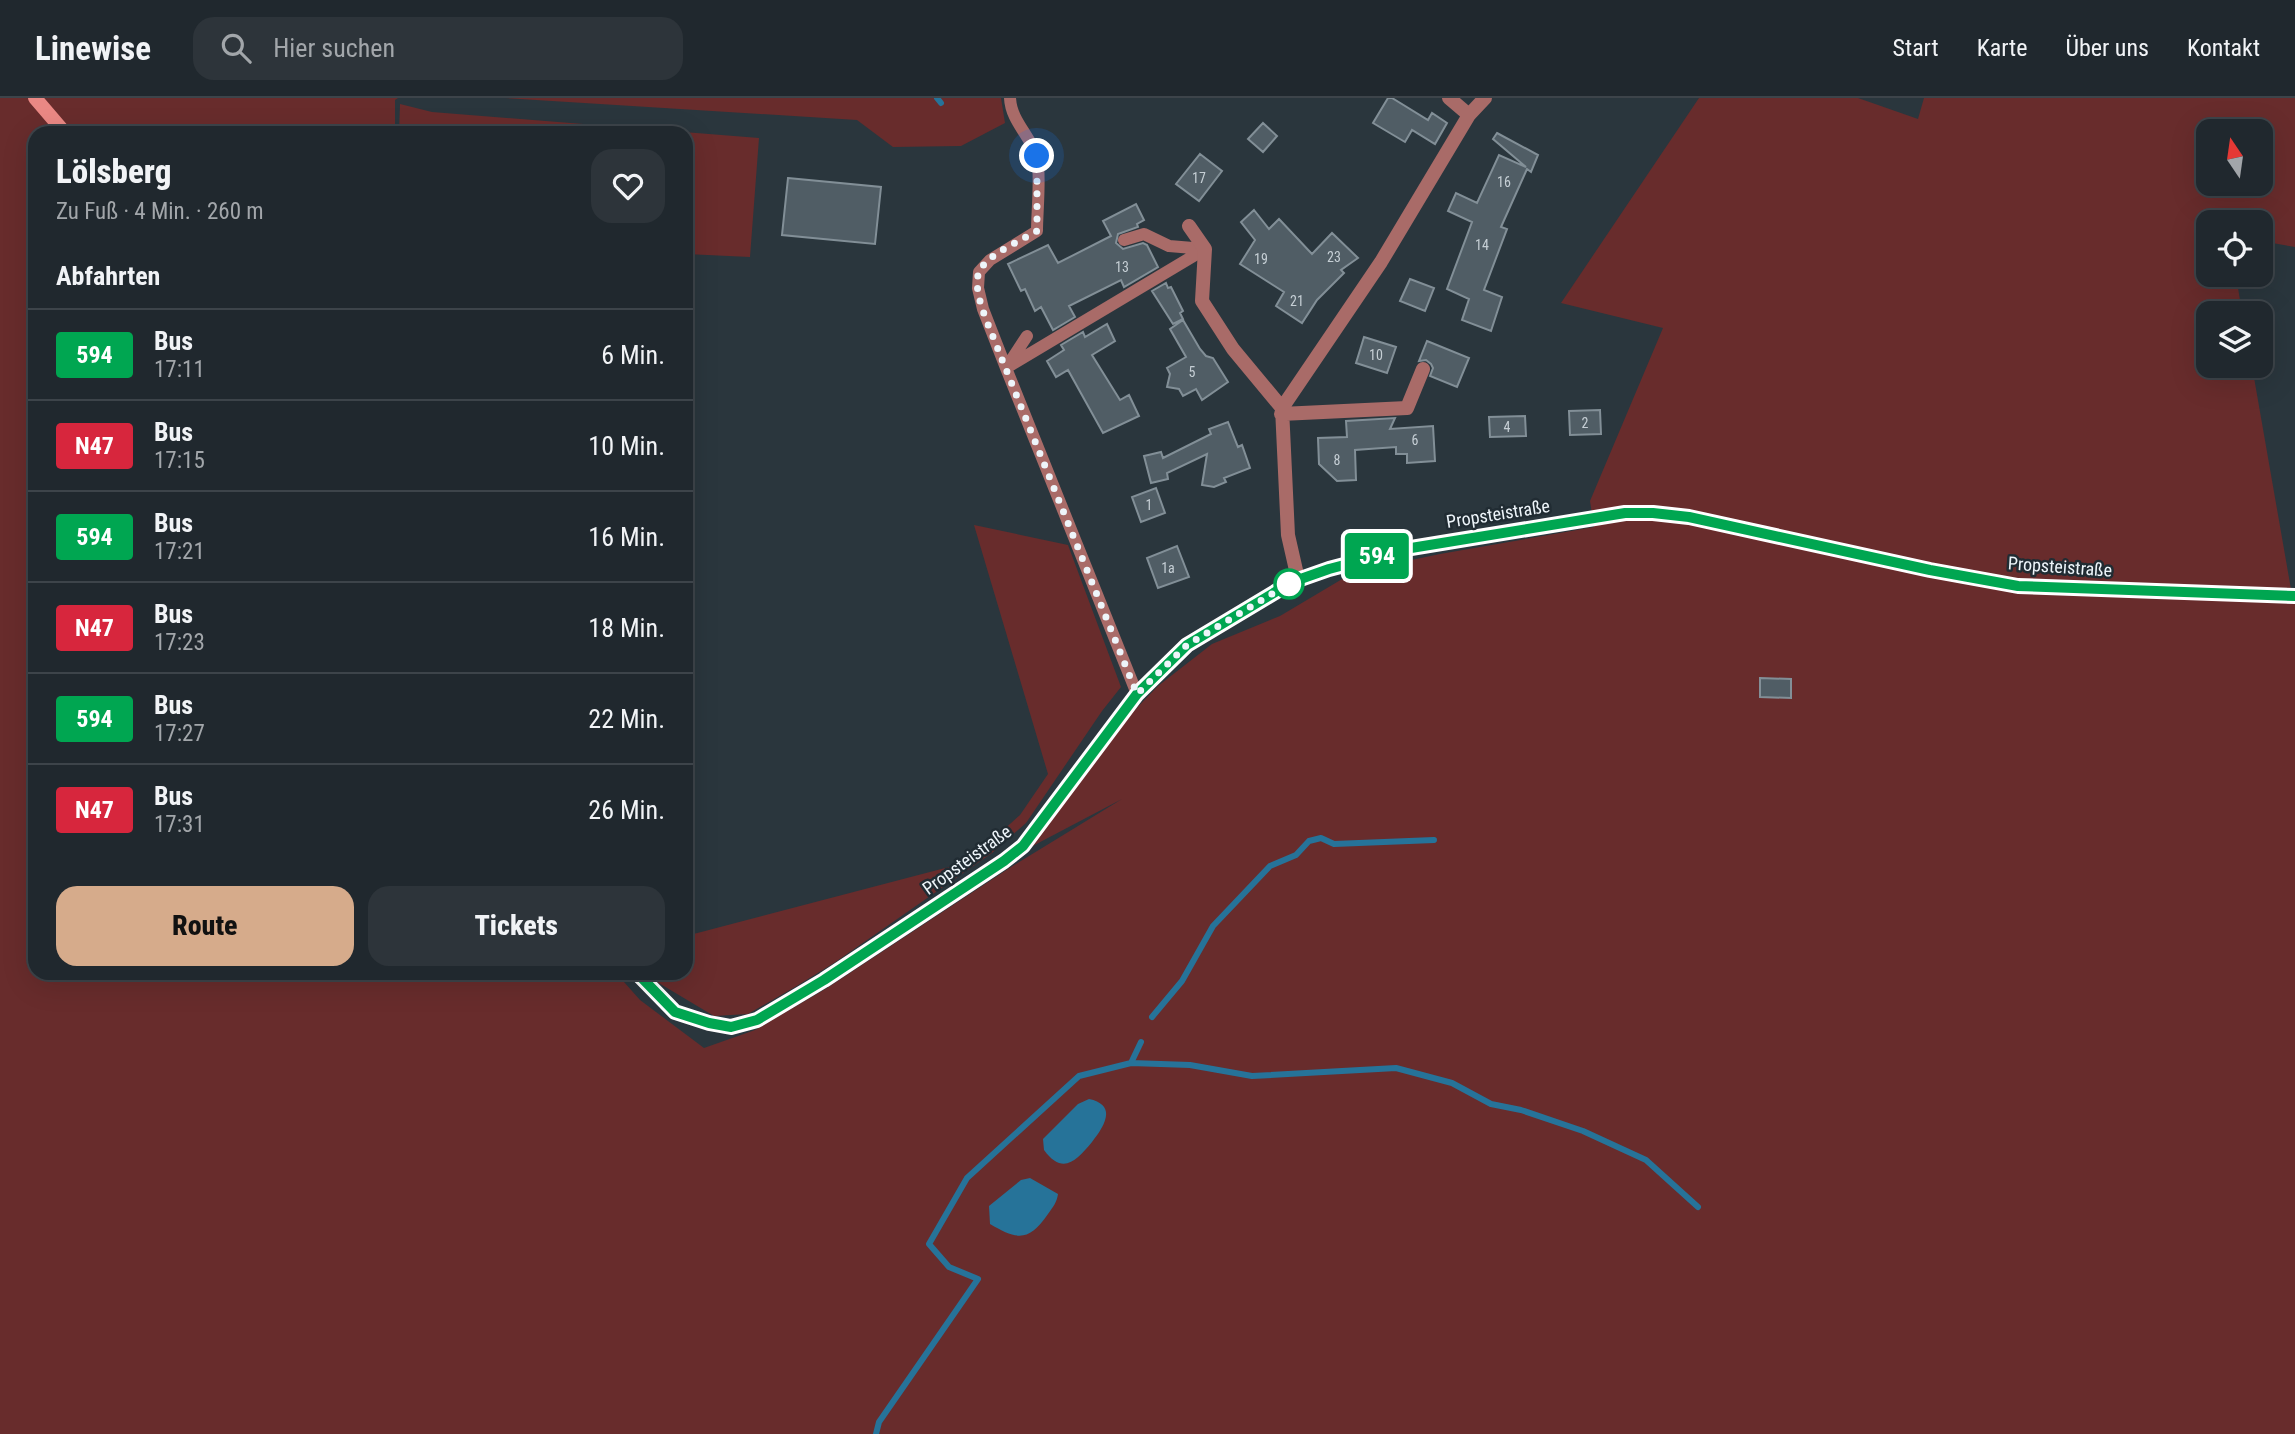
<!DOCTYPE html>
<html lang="de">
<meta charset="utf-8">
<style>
body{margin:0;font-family:"Roboto Condensed",sans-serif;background:#2d343a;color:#f1f3f6;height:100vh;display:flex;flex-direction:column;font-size:26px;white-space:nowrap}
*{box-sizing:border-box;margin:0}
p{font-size:23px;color:#a2a6aa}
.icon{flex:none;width:38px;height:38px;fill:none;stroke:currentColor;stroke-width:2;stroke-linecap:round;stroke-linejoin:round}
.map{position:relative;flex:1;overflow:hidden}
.side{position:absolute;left:28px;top:28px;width:665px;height:854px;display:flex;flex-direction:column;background:#20282e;border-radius:21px;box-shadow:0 7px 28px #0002,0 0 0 2px #3d444a}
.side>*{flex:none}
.badge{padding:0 14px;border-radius:5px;font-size:24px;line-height:46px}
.needle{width:46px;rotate:347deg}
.fabs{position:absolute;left:2196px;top:21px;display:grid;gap:14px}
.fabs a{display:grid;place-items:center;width:77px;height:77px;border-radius:14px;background:#20282e;box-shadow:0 7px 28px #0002,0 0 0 2px #3d444a;font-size:35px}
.you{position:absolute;width:35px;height:35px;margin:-18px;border:5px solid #fff;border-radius:50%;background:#1a73e8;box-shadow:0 0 0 10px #1a73e833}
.map>.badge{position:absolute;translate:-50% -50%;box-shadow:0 0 0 4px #fff}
h2{padding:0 28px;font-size:26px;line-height:63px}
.round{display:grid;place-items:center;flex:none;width:74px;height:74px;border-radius:21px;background:#2d343a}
.overview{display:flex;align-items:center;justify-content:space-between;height:119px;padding:0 28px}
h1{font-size:33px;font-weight:800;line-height:52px}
.button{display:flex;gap:14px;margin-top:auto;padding:14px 28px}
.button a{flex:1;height:80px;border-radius:21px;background:#d6ab8b;color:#111;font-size:28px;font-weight:800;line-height:80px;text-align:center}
.button a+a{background:#2d343a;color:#f1f3f6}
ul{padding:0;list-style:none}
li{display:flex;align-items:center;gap:21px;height:91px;padding:0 28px;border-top:2px solid #3d444a}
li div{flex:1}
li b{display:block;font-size:26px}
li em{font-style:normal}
li .badge{min-width:77px;font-weight:700;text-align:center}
header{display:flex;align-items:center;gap:42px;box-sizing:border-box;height:98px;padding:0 35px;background:#20282e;border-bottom:2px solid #3d444a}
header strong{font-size:33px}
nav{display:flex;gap:38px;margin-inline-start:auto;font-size:24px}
.search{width:490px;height:63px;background:#2d343a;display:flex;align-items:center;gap:18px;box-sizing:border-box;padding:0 24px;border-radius:21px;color:#a2a6aa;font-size:26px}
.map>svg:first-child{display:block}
.green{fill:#682c2c;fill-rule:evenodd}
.water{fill:#267399}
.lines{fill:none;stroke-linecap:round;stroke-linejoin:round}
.stream{stroke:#267399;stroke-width:6}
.building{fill:#505d65;stroke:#828f97;stroke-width:2}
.lane{stroke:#a96b68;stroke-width:12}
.street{stroke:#a96b68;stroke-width:14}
.secondary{stroke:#ea8884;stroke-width:14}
.line-casing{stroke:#fff;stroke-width:16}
.line{stroke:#00a651;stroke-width:10}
.walk{stroke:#eef5fa;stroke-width:7;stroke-dasharray:0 12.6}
.stop-dot{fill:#fff;stroke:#00a651;stroke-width:3.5}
.labels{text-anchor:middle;stroke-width:5;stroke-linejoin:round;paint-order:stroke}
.number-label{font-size:14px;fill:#c6cfd5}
.street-label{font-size:18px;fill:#eef5fa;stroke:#212c33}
</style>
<header>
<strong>Linewise</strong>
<div class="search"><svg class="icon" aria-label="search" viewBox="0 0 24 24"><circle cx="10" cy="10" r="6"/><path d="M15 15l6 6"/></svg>Hier suchen</div>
<nav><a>Start</a><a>Karte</a><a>Über uns</a><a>Kontakt</a></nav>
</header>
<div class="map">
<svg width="2295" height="1336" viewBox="0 0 2295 1336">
<rect width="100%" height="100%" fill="#2a363d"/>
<path class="green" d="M0 0H398L395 2V35H35V875H616L640 902 704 950 755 932 827 890 1011 769 1122 701 1004 763 1034 735 1084 679 1126 621 1158 588 1212 546 1280 518 1354 474 1440 456 1594 429 1590 403 1663 230 1561 205 1699 0H1858L1918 21 1924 0H2295V149L2261 143V124H2208V177H2236L2242 215H2208V268H2252L2292 497 2295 498V1336H0ZM2208 33H2261V86H2208Z
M505 0H1001L1005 25 961 48 893 49 857 22Z
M400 6 432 14 759 40 750 159 686 156V35H399Z
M974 427 1068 447 1121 589 1102 613 1026 725 992 755 834 865 795 889 748 916 714 918 642 875H686V838L968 764 1020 717 1048 676Z"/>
<path class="water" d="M1089 1001C1118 1007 1104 1029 1092 1044 1077 1062 1063 1078 1044 1052L1043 1041 1078 1006Z
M1030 1080 1058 1096C1057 1104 1053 1109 1048 1116 1029 1144 1017 1142 990 1126L989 1108 1021 1082Z"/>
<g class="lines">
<path class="stream" d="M937 0 941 5
M1152 919 1182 883 1213 828 1270 768 1296 757 1309 743 1321 740 1334 746 1434 742
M1131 965 1190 967 1252 978 1396 970 1452 985 1491 1006 1521 1012 1583 1033 1646 1062 1698 1109
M876 1336 879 1324 978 1181 949 1169 929 1146 967 1080 1079 978 1131 965 1141 944"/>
</g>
<path class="building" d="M1388 0H1392L1428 22 1432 15 1447 25 1435 46 1412 32 1405 44 1373 25Z
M1263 25 1277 38 1263 54 1248 41Z
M1497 35 1538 57 1531 74 1527 71 1501 129 1507 131 1484 192 1502 199 1491 233 1462 222 1469 201 1447 191 1472 124 1448 113 1456 95 1477 105 1499 57 1526 69 1493 41Z
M1200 56 1222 73 1199 103 1176 86Z
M788 80 881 89 875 146 782 137Z
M1136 106 1144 122 1137 126 1138 129 1118 136 1116 145 1123 151 1143 145 1147 147 1158 169 1124 189 1121 182 1069 208 1075 219 1053 232 1041 209 1035 213 1025 191 1021 193 1008 166 1048 147 1058 165 1111 138 1103 123Z
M1254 112 1269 131 1279 121 1312 156 1332 135 1358 160 1341 172 1344 175 1317 202 1302 225 1276 208 1284 194 1240 166 1255 142 1241 124Z
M1410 181 1434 190 1425 213 1400 203Z
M1166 185 1168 190 1171 189 1183 213 1180 215 1183 221 1173 226 1152 193Z
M1183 222 1200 251 1206 258 1213 260 1228 284 1202 302 1196 291 1183 298 1179 291 1167 289 1170 276 1167 270 1186 259 1170 231Z
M1107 226 1115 243 1092 257 1120 302 1129 297 1139 318 1103 335 1068 272 1056 279 1047 263 1064 252 1061 247 1083 234 1085 239Z
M1364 239 1396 249 1387 275 1356 265Z
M1427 243 1469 260 1457 289 1430 278 1433 270 1431 266 1426 262 1419 263Z
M1600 312 1601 336 1570 337 1569 313Z
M1525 318 1526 338 1490 339 1489 319Z
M1395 320 1390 331 1433 328 1435 363 1407 365V356H1396V349L1355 352 1356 382 1337 383 1319 366 1318 340 1347 339 1346 323Z
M1228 324 1238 349 1242 347 1250 370 1224 380 1226 384 1214 389 1202 387 1207 356 1167 375 1168 381 1151 385 1144 358 1161 354 1163 360 1211 336 1209 331Z
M1156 390 1165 415 1141 424 1132 399Z
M1177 448 1189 479 1158 490 1147 460Z
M1760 580 1791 581V600L1760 599Z"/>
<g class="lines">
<path class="lane" d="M1010 0C1011 24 1032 39 1037 60 1041 76 1037 114 1037 133L990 162 979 174 978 190 983 211 1006 270 1205 151
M1124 142 1144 136 1169 148 1205 151
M1027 238 1006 270 1137 596"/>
<path class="street" d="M1449 0 1469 17
M1189 128 1205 151 1202 203 1233 251 1282 310
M1281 316 1407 310 1423 271
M1298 481 1288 437 1282 310 1381 164 1469 17 1485 0"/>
<path class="secondary" d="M35 0 65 35
M637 875 675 914 709 925 731 929 757 922 824 882 1004 763 1023 748 1137 596 1187 547 1292 484 1329 471 1405 451 1625 415H1653L1689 419 1930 472 2018 488 2295 498"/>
</g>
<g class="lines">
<defs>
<path id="line" d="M637 875 675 914 709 925 731 929 757 922 824 882 1004 763 1023 748 1137 596 1187 547 1292 484 1329 471 1405 451 1625 415H1653L1689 419 1930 472 2018 488 2295 498"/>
</defs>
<use href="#line" class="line-casing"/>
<use href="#line" class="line"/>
<path class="walk" d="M1037 58V133C1022 142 986 157 979 174 971 194 992 234 999 254L1137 596 1187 547 1292 484 1289 486"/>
</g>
<circle class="stop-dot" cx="1289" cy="486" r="14"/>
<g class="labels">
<g class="number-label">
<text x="1199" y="85">17</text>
<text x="1504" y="89">16</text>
<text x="1482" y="152">14</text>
<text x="1334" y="164">23</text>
<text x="1261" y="166">19</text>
<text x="1122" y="174">13</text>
<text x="1297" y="208">21</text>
<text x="1376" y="262">10</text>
<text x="1192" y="279">5</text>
<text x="1585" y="330">2</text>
<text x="1507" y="334">4</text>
<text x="1415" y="347">6</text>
<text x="1337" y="367">8</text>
<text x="1149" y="412">1</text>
<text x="1168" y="475">1a</text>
</g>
<g class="street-label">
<text transform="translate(1498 416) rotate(-9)" y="6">Propsteistraße</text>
<text transform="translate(2060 469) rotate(4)" y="6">Propsteistraße</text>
<text transform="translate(967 762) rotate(-36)" y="6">Propsteistraße</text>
</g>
</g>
</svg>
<div class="fabs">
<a><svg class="needle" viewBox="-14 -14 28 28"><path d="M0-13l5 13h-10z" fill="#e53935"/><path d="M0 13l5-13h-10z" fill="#a2a6aa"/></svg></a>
<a><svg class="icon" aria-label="locate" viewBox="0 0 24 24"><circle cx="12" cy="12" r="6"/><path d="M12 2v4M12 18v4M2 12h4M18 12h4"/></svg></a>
<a><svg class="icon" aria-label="layers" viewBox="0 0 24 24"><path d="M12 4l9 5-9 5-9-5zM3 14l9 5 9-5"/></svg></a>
</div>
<div class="you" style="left:1037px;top:58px"></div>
<b class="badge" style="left:1377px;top:458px;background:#00a651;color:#fff">594</b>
<section class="side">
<div class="overview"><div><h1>Lölsberg</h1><p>Zu Fuß · 4 Min. · 260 m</p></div><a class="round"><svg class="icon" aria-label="heart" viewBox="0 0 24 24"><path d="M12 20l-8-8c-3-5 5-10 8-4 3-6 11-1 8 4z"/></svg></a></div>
<h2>Abfahrten</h2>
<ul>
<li><span class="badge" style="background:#00a651;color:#fff">594</span><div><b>Bus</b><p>17:11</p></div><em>6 Min.</em></li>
<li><span class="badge" style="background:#d7263d;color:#fff">N47</span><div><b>Bus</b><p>17:15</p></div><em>10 Min.</em></li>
<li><span class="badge" style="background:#00a651;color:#fff">594</span><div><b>Bus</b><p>17:21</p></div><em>16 Min.</em></li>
<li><span class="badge" style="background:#d7263d;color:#fff">N47</span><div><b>Bus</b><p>17:23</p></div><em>18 Min.</em></li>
<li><span class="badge" style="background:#00a651;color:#fff">594</span><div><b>Bus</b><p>17:27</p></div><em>22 Min.</em></li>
<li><span class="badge" style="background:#d7263d;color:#fff">N47</span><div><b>Bus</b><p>17:31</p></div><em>26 Min.</em></li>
</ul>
<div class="button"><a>Route</a><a>Tickets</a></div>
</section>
</div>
